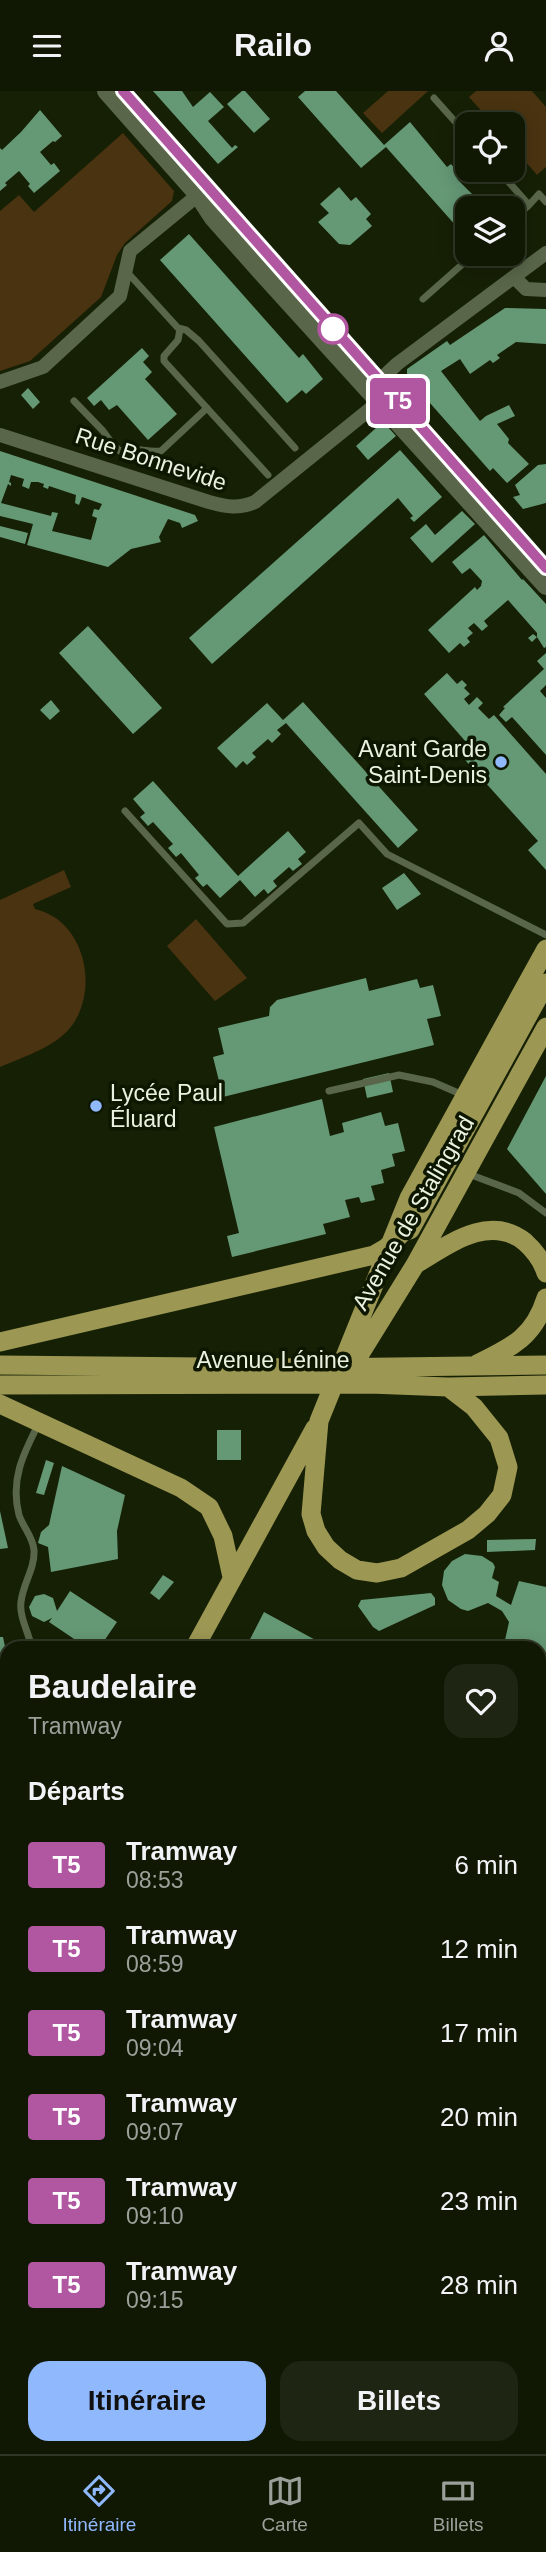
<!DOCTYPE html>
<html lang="fr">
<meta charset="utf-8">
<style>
body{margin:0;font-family:Arial,sans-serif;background:#1e2513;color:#f1f3f6;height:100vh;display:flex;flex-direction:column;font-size:26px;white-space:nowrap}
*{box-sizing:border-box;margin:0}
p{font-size:23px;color:#9ca09a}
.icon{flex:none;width:38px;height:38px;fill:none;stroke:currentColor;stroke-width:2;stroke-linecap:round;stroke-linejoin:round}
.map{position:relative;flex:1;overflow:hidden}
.details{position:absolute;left:0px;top:1550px;width:546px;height:814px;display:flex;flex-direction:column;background:#101804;border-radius:21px 21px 0 0;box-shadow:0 4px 18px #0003,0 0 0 2px #303726}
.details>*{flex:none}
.badge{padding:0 14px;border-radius:5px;font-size:24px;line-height:46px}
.controls{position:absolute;left:455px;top:21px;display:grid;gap:14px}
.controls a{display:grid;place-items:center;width:70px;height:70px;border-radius:14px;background:#101804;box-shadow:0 4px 18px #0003,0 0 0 2px #303726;font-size:35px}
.map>.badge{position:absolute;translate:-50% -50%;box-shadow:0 0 0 4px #fff}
h2{padding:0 28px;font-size:26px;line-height:63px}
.round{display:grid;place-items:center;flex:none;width:74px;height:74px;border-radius:21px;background:#1e2513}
.head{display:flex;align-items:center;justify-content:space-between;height:119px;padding:0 28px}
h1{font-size:33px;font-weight:700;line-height:52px}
.cta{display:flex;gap:14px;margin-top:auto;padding:14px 28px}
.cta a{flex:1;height:80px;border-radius:21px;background:#90b8fd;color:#111;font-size:28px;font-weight:700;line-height:80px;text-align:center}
.cta a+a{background:#1e2513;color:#f1f3f6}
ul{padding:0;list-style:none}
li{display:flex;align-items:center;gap:21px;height:84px;padding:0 28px}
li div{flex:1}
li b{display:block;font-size:26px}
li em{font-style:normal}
li .badge{min-width:77px;font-weight:700;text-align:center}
header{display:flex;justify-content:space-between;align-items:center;height:91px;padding:0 28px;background:#101804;font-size:32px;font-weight:700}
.tabs{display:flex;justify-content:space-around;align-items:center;height:98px;border-top:2px solid #303726;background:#101804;font-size:19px;color:#9ca09a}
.tabs a{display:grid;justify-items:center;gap:4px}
.tabs .selected{color:#90b8fd}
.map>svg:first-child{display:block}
.green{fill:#4a3310}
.building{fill:#659875;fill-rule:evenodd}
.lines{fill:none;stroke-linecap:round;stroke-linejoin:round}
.service{stroke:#596649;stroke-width:7}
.minor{stroke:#596649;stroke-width:14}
.tertiary{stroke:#596649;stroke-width:18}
.primary{stroke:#9c9753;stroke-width:19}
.tram{stroke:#b5bdaa;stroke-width:2}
.line-casing{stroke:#fff;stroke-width:16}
.line{stroke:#b156a1;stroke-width:10}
.stop-dot{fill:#fff;stroke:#b156a1;stroke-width:3.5}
.poi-dot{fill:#90b8fd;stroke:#0d1700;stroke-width:2.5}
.labels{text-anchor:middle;stroke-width:7;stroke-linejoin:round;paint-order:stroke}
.street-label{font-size:23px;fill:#ebf2e1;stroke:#0d1700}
.poi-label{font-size:23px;fill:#ebf2e1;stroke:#0d1700;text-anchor:end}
</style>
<header><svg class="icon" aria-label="menu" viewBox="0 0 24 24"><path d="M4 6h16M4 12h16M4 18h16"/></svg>Railo<svg class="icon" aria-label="person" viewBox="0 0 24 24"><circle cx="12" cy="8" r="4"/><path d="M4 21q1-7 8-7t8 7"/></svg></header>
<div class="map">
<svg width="546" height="2363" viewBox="0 0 546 2363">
<rect width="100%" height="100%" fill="#162005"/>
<path class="green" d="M388 0H428L382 42 363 22Z
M476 0H532L546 16V76L537 84 513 56V33H493L469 6Z
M123 42 174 100 172 110 125 152 117 164 101 206 30 270 0 280V120L19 104 34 121Z
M64 779 71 796 33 813 35 818C84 829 99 895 73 933 57 956 25 965 0 976V809Z
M196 828 247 887 215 910 167 855Z
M546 1678V1791L539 1790V1688Z"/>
<path class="building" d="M153 0H182L193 16 210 1 224 16 208 30 232 57 235 54 238 56 218 73Z
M242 0H245L270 28 254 42 227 13Z
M305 0H336L384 54 410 31 447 76 451 73 461 85 457 88 483 114 479 117H467V127L457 136 386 56 361 77 298 6Z
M40 19 62 45 55 51 53 50 40 61 51 74 54 72 60 80 34 102 28 95 30 93 19 80 5 92 7 94 0 100V57L2 59 21 41Z
M339 96 351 110 356 106 371 123 366 128 372 135 350 154 339 153 318 131 329 122 320 113Z
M189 143 299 267 303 263 323 288 306 303 302 299 287 312 160 169Z
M505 217 546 218V253L516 251 497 264 500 267 493 272 490 269 470 283 460 268 441 280 480 330 486 325 509 314 515 325 497 333 509 348 508 352 529 373 507 392 493 377 490 380 407 286V278L447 250 450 254Z
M142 257 149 265 143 271 152 281 145 288 177 323 148 349 117 314 109 319 101 309 94 315 87 307Z
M28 297 40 311 33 318 21 304Z
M387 335 396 345 368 369 356 355 376 337Z
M400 359 442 406 414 431 410 427 413 425 398 407 212 573 189 547Z
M0 360 195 424 198 430 182 437 180 432 168 428 159 446 161 451 131 458 108 476 27 454 33 433 0 425ZM11 384 24 388 22 395 29 398 31 391H38L44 393 43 396 48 398 49 395 76 404 75 412 79 414 82 406 102 413 99 419 94 418 92 425 97 427 91 449 52 440 58 422 52 421 51 425 1 412 8 393 11 395V392L9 391Z
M546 373V412L523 418 513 406 520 404 515 394 538 374Z
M462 420 475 433 432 472 410 447 426 433 435 444Z
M0 435 28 442 25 453 0 446Z
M484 444 522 489 523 488 546 513V556L544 557 537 546 532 551 528 547 533 543 537 546V542L508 509 484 530 488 535 482 540 474 532 468 537 473 542 467 547 470 551 464 556 460 552 449 562 428 539 475 496 477 499 481 495 482 490 470 477 462 483 452 471Z
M88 535 162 617 133 643 59 562Z
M546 562V594L540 600 546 607V664L512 626 506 631 499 624 505 617 503 616 544 578 537 570Z
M447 582 457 593 462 589 467 594 464 597 470 603 464 608 469 614 477 606 483 612 478 617 489 628 494 624 546 683V779L528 759 538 750 457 660 466 651 424 603Z
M51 609 60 620 50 629 40 619Z
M303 611 418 739 398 757 286 632 277 639 281 643 272 652 268 648 252 662 256 666 247 674 243 670 236 677 217 657 267 612 283 629Z
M153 690 238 785 288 740 306 761 298 768 302 773 293 780 289 776 273 790 277 795 268 803 264 798 255 806 240 789 220 807 207 793 203 796 195 787 199 784 181 762 176 766 168 757 173 753 153 731 148 735 140 726 145 722 133 708Z
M404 782 421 803 397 819 382 797Z
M366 887 369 900 417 888 420 897 433 894 441 925 427 928 434 954 223 1006 213 966 224 963 218 937 269 925 270 916 277 909Z
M389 982 393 1001 367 1007 363 988Z
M546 985V1103L507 1058Z
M322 1008 330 1045 344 1041 342 1032 381 1021 385 1035 398 1032 405 1060 392 1063 395 1075 381 1079 384 1092 371 1095 375 1109 361 1112 359 1106 345 1109 350 1126 323 1133 326 1143 232 1166 227 1145 239 1142 214 1036Z
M217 1339H241V1369H217Z
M46 1369 54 1372 44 1404 36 1402Z
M62 1375 125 1404 117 1440 118 1468 51 1481 48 1456 38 1452 41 1441 49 1434Z
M0 1420 8 1457 0 1458Z
M536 1448 535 1459 487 1461V1449Z
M465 1463 482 1465 493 1472 495 1476 492 1487 499 1491 496 1505 511 1514 519 1490 546 1496V1581L539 1579V1558H503L509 1531 502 1520 488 1512 468 1520 461 1518 448 1509 442 1494 444 1480 452 1470Z
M163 1484 174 1491 159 1509 150 1502Z
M70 1500 117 1531 104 1550 115 1558H76L80 1552 49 1531 52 1527 44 1531 32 1525 29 1516 35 1505 44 1503 53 1507 57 1520Z
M431 1502 435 1507V1514L379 1540 373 1536 358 1515 361 1509Z
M264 1521 332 1558H245Z
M0 1546H3L7 1565V1602L0 1603Z
M539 1811 546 1813V1870L539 1869Z
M546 1991V2041L539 2032V2008L543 2006 539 1996Z
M7 2008V2095L0 2091V2022Z
M539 2105 546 2113V2155L539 2147Z
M539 2245 546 2254V2294L539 2299Z
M539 2314 546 2322V2363H473L480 2357H539Z
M289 2357H444L449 2363H294Z"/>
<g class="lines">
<path class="service" d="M434 7 467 44
M498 79 529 114 513 128
M529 114 539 103 546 111
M127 181 178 237 186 239 199 250 295 357
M423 208 474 163
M180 238 178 249 164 265V270L268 384
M74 310 103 340 114 355 120 360C135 355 146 362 161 360L207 317
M125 720 227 833 243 832 359 732 387 763 546 844
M329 1000 399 984 433 991 463 1004
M466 1082 519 1102 546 1122
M32 1558C29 1542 19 1526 21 1511 23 1492 35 1478 34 1459 33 1446 23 1436 19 1424 10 1389 23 1363 39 1332
M0 2228 7 2214
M0 2242 7 2240
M266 2357 271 2363"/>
<path class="minor" d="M514 186 526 198 546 199
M0 291 43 276 120 205 130 160 198 104
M0 344 209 411C227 416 238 418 255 411L380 310C375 288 382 288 397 273L546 162
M0 1793 7 1795
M539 1908 546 1910"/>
<path class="tertiary" d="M106 0 198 104 213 127 261 181 546 495
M0 2281 7 2284
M0 2303 7 2307
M112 2357 129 2363"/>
<path class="primary" d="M410 1139 546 892
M416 1173C448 1154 489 1122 525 1151 535 1160 542 1169 546 1182
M0 1251 374 1164 386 1157 415 1130
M477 1273C512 1256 534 1246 546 1207
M0 1274 315 1277 546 1274
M350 1279 415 1174 546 936
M0 1294 370 1293 448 1296 546 1294
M448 1296 474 1316 499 1347 508 1376 502 1404 487 1423 468 1439 401 1477 377 1482 357 1479 340 1469 326 1456 316 1440 311 1423 319 1330 409 1107 546 858
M0 1313 181 1397 209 1416 223 1445 232 1486
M194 1558 315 1337
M0 1936 7 1923"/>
<path class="tram" d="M123 0 546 477"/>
</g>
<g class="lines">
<defs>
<path id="line" d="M123 0 546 477"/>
</defs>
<use href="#line" class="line-casing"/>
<use href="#line" class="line"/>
</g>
<circle class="stop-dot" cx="333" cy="238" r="14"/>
<g class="poi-dot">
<circle cx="501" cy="671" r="7"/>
<circle cx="96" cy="1015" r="7"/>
</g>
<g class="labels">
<g class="street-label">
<text transform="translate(151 368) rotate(18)" y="8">Rue Bonnevide</text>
<text transform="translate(413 1122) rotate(-60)" y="8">Avenue de Stalingrad</text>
<text x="273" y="1277">Avenue Lénine</text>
</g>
<g class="poi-label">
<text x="487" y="666">Avant Garde<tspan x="487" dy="26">Saint-Denis</tspan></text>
<text x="110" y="1010" text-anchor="start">Lycée Paul<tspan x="110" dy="26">Éluard</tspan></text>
</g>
</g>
</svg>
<div class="controls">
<a><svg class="icon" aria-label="locate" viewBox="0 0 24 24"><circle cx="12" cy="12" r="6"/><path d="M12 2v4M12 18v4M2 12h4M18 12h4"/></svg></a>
<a><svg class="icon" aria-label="layers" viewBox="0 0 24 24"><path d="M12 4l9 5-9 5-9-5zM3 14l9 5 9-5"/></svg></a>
</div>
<b class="badge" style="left:398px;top:310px;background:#b156a1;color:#fff">T5</b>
<section class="details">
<div class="head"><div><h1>Baudelaire</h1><p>Tramway</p></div><a class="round"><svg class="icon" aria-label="heart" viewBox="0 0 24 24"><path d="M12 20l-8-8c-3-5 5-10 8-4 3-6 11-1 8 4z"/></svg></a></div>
<h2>Départs</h2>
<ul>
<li><span class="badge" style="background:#b156a1;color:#fff">T5</span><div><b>Tramway</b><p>08:53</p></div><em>6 min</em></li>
<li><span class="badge" style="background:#b156a1;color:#fff">T5</span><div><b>Tramway</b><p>08:59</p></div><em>12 min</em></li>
<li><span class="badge" style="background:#b156a1;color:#fff">T5</span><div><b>Tramway</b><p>09:04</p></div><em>17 min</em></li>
<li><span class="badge" style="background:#b156a1;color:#fff">T5</span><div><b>Tramway</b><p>09:07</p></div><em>20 min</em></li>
<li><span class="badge" style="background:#b156a1;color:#fff">T5</span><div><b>Tramway</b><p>09:10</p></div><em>23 min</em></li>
<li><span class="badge" style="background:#b156a1;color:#fff">T5</span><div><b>Tramway</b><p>09:15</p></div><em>28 min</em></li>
</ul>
<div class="cta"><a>Itinéraire</a><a>Billets</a></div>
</section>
</div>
<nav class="tabs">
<a class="selected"><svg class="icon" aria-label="directions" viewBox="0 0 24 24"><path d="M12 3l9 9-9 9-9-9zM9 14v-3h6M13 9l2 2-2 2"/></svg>Itinéraire</a>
<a><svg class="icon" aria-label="map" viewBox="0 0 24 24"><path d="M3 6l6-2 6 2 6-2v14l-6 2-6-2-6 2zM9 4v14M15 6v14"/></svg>Carte</a>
<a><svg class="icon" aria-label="tickets" viewBox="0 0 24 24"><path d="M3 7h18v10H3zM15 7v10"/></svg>Billets</a>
</nav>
